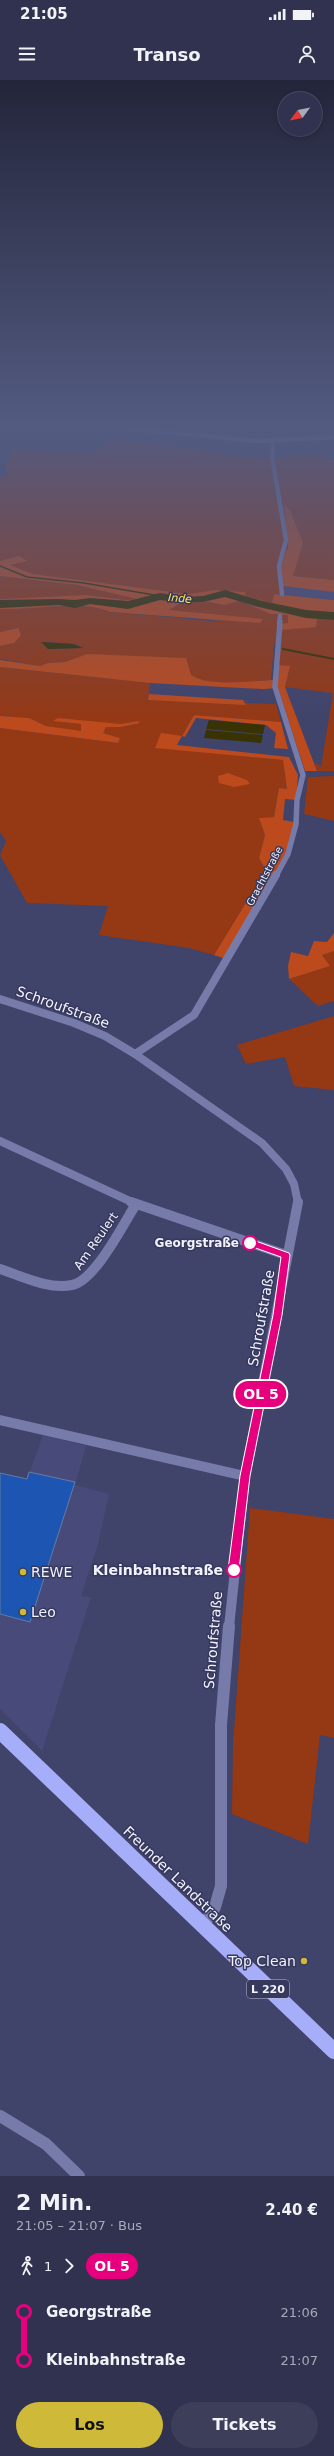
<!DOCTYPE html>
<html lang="de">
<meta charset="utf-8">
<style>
body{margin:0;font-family:"DejaVu Sans",sans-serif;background:#3c3e5a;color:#f1f3f6;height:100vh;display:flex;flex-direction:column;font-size:15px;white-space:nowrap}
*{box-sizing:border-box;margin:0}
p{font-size:13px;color:#a8aab7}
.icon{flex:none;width:22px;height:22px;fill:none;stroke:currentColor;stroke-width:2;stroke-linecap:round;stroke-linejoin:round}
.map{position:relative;height:2096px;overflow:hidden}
.side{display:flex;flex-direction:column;background:#303250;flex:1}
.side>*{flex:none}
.badge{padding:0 8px;border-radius:13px;font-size:14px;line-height:26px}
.needle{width:26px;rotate:238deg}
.controls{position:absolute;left:278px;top:12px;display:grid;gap:8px}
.controls a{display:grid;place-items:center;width:44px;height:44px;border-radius:50%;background:#303250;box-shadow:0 2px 6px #0003,0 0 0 1px #4b4d67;font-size:20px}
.map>.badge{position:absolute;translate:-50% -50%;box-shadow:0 0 0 2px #fff}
.legs{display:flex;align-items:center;gap:6px;height:44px;padding:0 16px;font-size:13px}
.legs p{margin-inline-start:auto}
.overview{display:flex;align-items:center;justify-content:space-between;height:68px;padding:0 16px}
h1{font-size:22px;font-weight:700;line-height:30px}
.action{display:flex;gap:8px;margin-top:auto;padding:8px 16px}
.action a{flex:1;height:46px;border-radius:24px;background:#ceb938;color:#111;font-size:16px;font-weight:700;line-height:46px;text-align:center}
.action a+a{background:#3c3e5a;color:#f1f3f6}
ul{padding:0 16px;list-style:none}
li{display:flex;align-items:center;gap:14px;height:48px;font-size:15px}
li i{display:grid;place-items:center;width:6px;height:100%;margin:0 5px;background:currentColor}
li i::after{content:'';width:10px;height:10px;margin:-5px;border:3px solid;border-radius:50%;background:#303250}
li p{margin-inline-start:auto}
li:first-child i{background:linear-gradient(#0000 50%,currentColor 0)}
li:last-child i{background:linear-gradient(currentColor 50%,#0000 0)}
.status{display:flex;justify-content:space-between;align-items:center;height:28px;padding:0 20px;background:#303250;direction:ltr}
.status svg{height:11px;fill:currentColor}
header{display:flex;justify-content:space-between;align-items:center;height:52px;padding:0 16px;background:#303250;font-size:18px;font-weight:700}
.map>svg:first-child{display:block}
.built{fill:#484b79}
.green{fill:#953814;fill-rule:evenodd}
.forest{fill:#bc4a1c}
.water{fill:#393202}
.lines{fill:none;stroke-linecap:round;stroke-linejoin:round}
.stream-far1{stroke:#393202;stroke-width:1.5}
.stream{stroke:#393202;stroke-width:2}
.river{fill:#393202;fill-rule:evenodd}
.building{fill:#1c56b2;stroke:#647ca2}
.street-far4{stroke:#767ba9;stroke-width:4.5}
.street-far3{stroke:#767ba9;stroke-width:5.5}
.street-far2{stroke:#767ba9;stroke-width:8}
.street-far1{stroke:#767ba9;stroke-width:10}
.street{stroke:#767ba9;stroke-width:12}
.secondary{stroke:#9096df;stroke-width:4.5}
.primary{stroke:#a7aef9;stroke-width:16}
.line-1{fill:#e6007e;stroke:#fff}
.stop-1-dot{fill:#fff;stroke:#e6007e;stroke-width:2}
.poi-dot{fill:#ceb938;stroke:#36385e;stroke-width:1.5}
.labels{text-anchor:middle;stroke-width:3;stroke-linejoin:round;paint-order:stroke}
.far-street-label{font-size:10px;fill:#f2f3fd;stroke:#36385e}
.far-water-label{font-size:11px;font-style:italic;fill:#f9e360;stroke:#36385e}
.shield{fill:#36385e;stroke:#babbcd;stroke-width:1}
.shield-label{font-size:11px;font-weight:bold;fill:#f2f3fd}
.street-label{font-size:12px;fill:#f2f3fd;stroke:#36385e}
.stop-label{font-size:12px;font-weight:bold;fill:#f2f3fd;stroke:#36385e;text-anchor:end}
.near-street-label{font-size:14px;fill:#f2f3fd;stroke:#36385e}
.near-stop-label{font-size:14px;font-weight:bold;fill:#f2f3fd;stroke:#36385e;text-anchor:end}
.near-poi-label{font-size:14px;fill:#f2f3fd;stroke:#36385e;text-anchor:start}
</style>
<div class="status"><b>21:05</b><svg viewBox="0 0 49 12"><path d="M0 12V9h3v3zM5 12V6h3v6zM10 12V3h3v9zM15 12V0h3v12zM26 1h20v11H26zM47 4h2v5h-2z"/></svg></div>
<header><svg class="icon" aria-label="menu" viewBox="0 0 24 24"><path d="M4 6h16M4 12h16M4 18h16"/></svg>Transo<svg class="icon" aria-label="person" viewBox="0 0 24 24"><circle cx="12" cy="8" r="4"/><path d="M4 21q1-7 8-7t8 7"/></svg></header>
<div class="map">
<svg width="334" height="2096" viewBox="0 0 334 2096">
<rect width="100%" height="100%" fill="#40436a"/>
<path class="built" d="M283 506 334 512V520L285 514Z
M43 1355 86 1366 75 1405 109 1414 98 1464 81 1516 91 1517 42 1671 0 1629V1393L27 1399Z"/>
<path class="green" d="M116 359 258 378 327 375 329 380H334V500L293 496 302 463 295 443C286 464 281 492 285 514H274L272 524 246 516 245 512 215 510 188 514 33 494 10 485 26 481 19 476 0 481V397L8 396 5 388 12 370 91 373Z
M0 496 77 505 138 519 126 520 86 515 0 519Z
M239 521 270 534 288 535V543L281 550 317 539 334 540V691H317L315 682 321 687 333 613 285 607 290 586 279 585 280 552 274 565 271 600C247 601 211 608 191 595L87 574 65 582 48 583 40 586 0 579V566L14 563 17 548 0 552V529C34 531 80 519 110 532L222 542 169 530 179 524 208 522 224 525ZM46 562 76 564 83 568 48 569Z
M0 587 150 603 148 619 276 624 281 642 194 635 182 656 155 667 283 680 287 709 279 708 274 737 259 738 265 755 259 778 264 787 255 814 247 821 214 875 189 868 99 855 108 826 27 823 0 775 6 761 0 752V648L117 663 120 658 103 653 106 647H121L140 643 138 641 120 644 54 641 82 644 81 652 46 646 29 638 0 636Z
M334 696V741L304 734 308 697Z
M334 871V921L318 926 289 899 330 886 322 875Z
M334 936V1010L294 1006 285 977 246 984 237 965Z
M250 1428 334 1439V1658L320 1655 308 1764 232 1734 233 1665Z"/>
<path class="forest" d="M284 425 290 430 303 463 293 496 334 500V512L283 506 281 486 288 467Z
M19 476 27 481 10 485 33 494 188 514 215 510 245 512 246 516 272 523 274 514 334 520V540L317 539 316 547 281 550V544L288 543V535L270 534 240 521 224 525 208 522 179 524 169 530 263 539 260 543 110 532C80 519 34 531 0 529V519L86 515 126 520 137 519 77 505 0 496V481Z
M18 548 21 555 14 563 0 566V552Z
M87 574 186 578 191 595C211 608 253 600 277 600L279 585 290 586 285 607 317 691H305L278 608 263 609 150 603 0 587V580L40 586 48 583 65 582Z
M149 614 243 620 246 625 148 620Z
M194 635 281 642 288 669 274 668 276 653 266 645 196 638 185 657 182 656 177 665 289 677 298 695 296 720 285 719 283 740 294 742 287 773 226 879 214 875 247 821 255 814 264 787 259 778 265 755 259 738 274 737 279 708 287 709 283 680 155 668 161 653 182 656Z
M0 636 29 638 46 646 81 651V644L53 641 58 638 120 644 138 641 140 643 121 647H106L103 653 120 658 118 663 0 648Z
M228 693 247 700 250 704 234 707 219 703 218 696Z
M334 853V871L322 875 330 886 289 899 288 886 291 872 308 876 314 861 327 862Z"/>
<path class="water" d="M41 562 73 564 83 568 48 569Z
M209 640 265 645 263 654 206 649Z
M206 650 263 655 261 663 204 658Z"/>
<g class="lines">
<path class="stream-far1" d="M0 486 27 497 84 503 160 516"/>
<path class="stream" d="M283 569 334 579"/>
<path class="river" d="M225 510 262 521 306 530 334 532V540L306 538 255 526 225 517 203 522 184 523 160 520 128 529 90 524 75 528 59 525 0 528V520L59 519 75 520 90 518 128 521 160 513 184 517 203 516Z"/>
</g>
<path class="building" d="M29 1392 75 1402 30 1542 0 1534V1393L27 1399Z"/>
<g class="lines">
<path class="street-far4" d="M273 361 272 376 286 460 279 486 282 514
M279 543 280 536"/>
<path class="street-far3" d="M276 796 288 774 296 744 297 720 303 695 275 607 280 542"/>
<path class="street-far2" d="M0 919 74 943 105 956 135 974 262 1063 286 1089 294 1104 298 1123
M135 974 194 935 276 795
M0 1061 134 1123"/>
<path class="street-far1" d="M131 1122 286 1175
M0 1189C21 1196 49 1210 72 1205 95 1201 124 1143 136 1124
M0 1340 245 1396
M229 1547 245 1396 298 1122"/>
<path class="street" d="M203 1846 215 1827 221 1806V1645L229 1546
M0 2036 46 2064 79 2096"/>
<path class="secondary" d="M125 348 258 361 334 357"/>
<path class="primary" d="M0 1651 334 1971"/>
</g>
<linearGradient id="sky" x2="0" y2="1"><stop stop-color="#23253a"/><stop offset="0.54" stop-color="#535b81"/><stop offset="1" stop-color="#535b81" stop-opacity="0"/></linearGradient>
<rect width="334" height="641" fill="url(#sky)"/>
<path class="line-1" d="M250 1159 289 1173 290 1175 282 1235 250 1396 239 1490 234 1495 228 1490 240 1396 273 1235 281 1177 247 1165V1160Z"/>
<g class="stop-1-dot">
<circle cx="250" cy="1163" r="7"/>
<circle cx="234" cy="1490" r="7"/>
</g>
<g class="poi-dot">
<circle cx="23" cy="1492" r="4"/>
<circle cx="23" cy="1532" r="4"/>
<circle cx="304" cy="1881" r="4"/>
</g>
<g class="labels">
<g class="far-street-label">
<text transform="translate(264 796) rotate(-62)" y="4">Grachtstraße</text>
</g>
<g class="far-water-label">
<text transform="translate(180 518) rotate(5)" y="4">Inde</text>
</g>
<rect class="shield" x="247" y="1900" width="42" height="18" rx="3"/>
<g class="shield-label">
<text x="268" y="1913">L 220</text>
</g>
<g class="street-label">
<text transform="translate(96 1161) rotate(-55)" y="4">Am Reulert</text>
</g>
<g class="stop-label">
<text x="239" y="1167">Georgstraße</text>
</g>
<g class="near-street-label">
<text transform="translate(63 927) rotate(20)" y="5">Schroufstraße</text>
<text transform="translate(261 1238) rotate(-80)" y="5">Schroufstraße</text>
<text transform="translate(213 1560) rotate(-85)" y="5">Schroufstraße</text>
<text transform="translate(178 1799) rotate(44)" y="5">Freunder Landstraße</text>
</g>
<g class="near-stop-label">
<text x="223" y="1495">Kleinbahnstraße</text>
</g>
<g class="near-poi-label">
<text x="31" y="1497">REWE</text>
<text x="31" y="1537">Leo</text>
<text x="296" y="1886" text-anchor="end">Top Clean</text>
</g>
</g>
</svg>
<div class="controls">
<a><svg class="needle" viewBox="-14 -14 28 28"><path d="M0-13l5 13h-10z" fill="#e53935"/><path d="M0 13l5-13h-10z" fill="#a8aab7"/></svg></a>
</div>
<b class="badge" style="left:261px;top:1314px;background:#e6007e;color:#fff">OL 5</b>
</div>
<section class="side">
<div class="overview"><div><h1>2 Min.</h1><p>21:05 – 21:07 · Bus</p></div><b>2.40 €</b></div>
<div class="legs"><svg class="icon" aria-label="walk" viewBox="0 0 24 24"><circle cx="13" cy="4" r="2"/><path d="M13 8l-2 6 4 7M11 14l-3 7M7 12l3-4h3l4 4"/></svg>1<svg class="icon" aria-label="forward" viewBox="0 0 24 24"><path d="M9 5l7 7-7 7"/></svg><b class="badge" style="background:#e6007e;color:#fff">OL 5</b></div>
<ul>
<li><i style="color:#e6007e"></i><b>Georgstraße</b><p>21:06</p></li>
<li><i style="color:#e6007e"></i><b>Kleinbahnstraße</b><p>21:07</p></li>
</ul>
<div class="action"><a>Los</a><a>Tickets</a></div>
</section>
